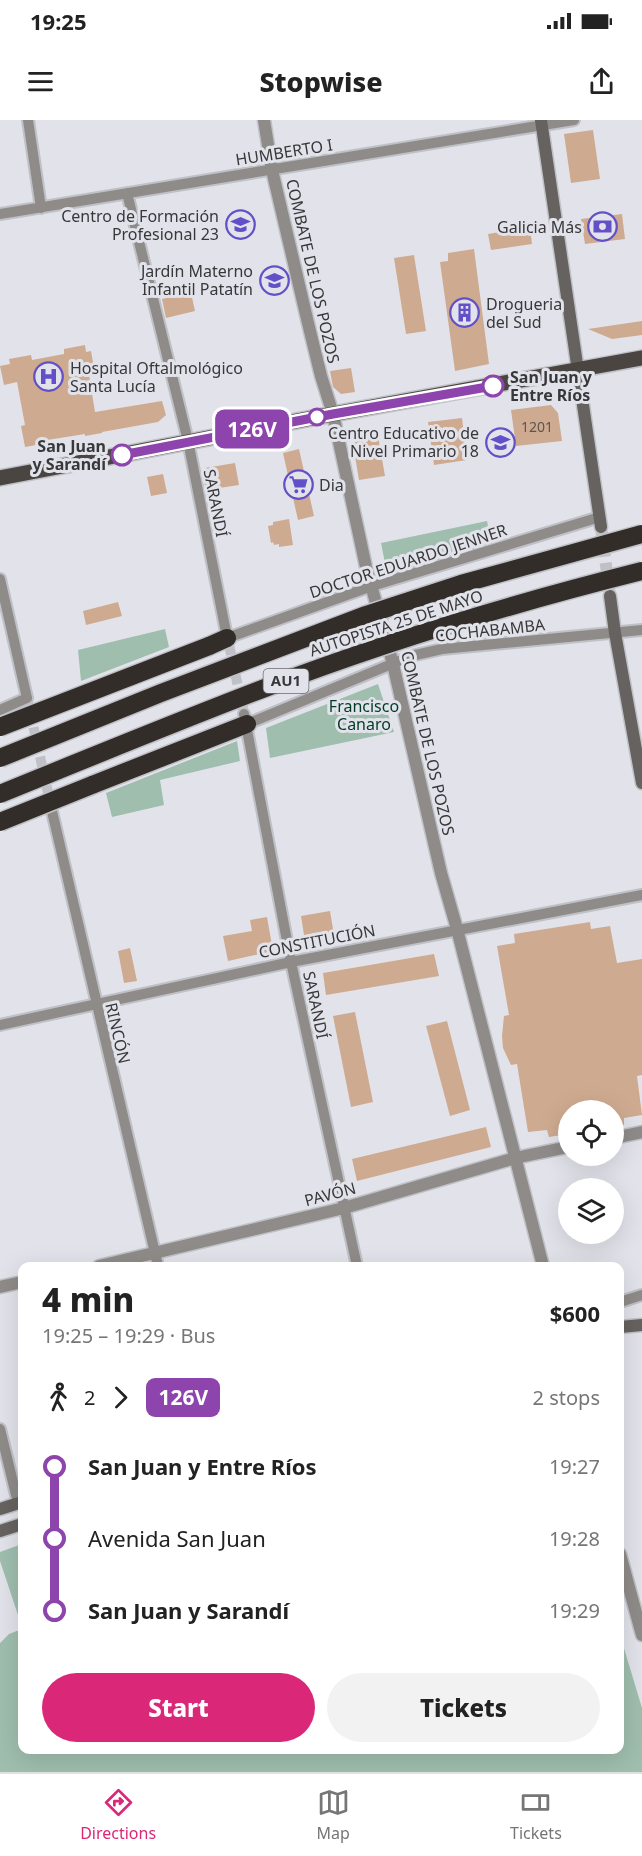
<!DOCTYPE html>
<meta charset="utf-8">
<style>
body{margin:0;font-family:"Noto Sans",sans-serif;background:#f2f2f2;color:#222;height:100vh;display:flex;flex-direction:column;font-size:22px;white-space:nowrap}
*{box-sizing:border-box;margin:0}
p{font-size:20px;color:#767676}
.icon{flex:none;width:33px;height:33px;fill:none;stroke:currentColor;stroke-width:2;stroke-linecap:round;stroke-linejoin:round}
.map{position:relative;flex:1;overflow:hidden}
.side{position:absolute;left:18px;top:1142px;width:606px;height:492px;display:flex;flex-direction:column;background:#fff;border-radius:12px;box-shadow:0 6px 24px #0002}
.side>*{flex:none}
.badge{padding:0 12px;border-radius:9px;font-size:21px;line-height:39px}
.fabs{position:absolute;left:558px;top:980px;display:grid;gap:12px}
.fabs a{display:grid;place-items:center;width:66px;height:66px;border-radius:50%;background:#fff;box-shadow:0 6px 24px #0002;font-size:30px}
.map>.badge{position:absolute;translate:-50% -50%;box-shadow:0 0 0 3px #fff}
.legs{display:flex;align-items:center;gap:9px;height:66px;padding:0 24px;font-size:20px}
.legs p{margin-inline-start:auto}
.headline{display:flex;align-items:center;justify-content:space-between;height:102px;padding:0 24px}
h1{font-size:33px;font-weight:800;line-height:45px}
.action{display:flex;gap:12px;margin-top:auto;padding:12px 24px}
.action a{flex:1;height:69px;border-radius:36px;background:#db2777;color:#fff;font-size:24px;font-weight:800;line-height:69px;text-align:center}
.action a+a{background:#f2f2f2;color:#222}
ul{padding:0 24px;list-style:none}
li{display:flex;align-items:center;gap:21px;height:72px;font-size:22px}
li i{display:grid;place-items:center;width:9px;height:100%;margin:0 8px;background:currentColor}
li i::after{content:'';width:15px;height:15px;margin:-8px;border:4px solid;border-radius:50%;background:#fff}
li p{margin-inline-start:auto}
li:first-child i{background:linear-gradient(#0000 50%,currentColor 0)}
li:last-child i{background:linear-gradient(currentColor 50%,#0000 0)}
.status{display:flex;justify-content:space-between;align-items:center;height:42px;padding:0 30px;background:#fff;direction:ltr}
.status svg{height:16px;fill:currentColor}
header{display:flex;justify-content:space-between;align-items:center;height:78px;padding:0 24px;background:#fff;font-size:27px;font-weight:800}
.menu{display:flex;justify-content:space-around;align-items:center;height:84px;border-top:2px solid #e0e0e0;background:#fff;font-size:16px;color:#767676}
.menu a{display:grid;justify-items:center;gap:3px}
.menu .selected{color:#db2777}
.map>svg:first-child{display:block}
.green{fill:#9fbeae}
.building{fill:#ceaa90}
.lines{fill:none;stroke-linecap:round;stroke-linejoin:round}
.minor-tunnel{stroke:#c0c1c7;stroke-width:10;stroke-dasharray:10 5;stroke-linecap:butt}
.secondary-tunnel{stroke:#c0c1c7;stroke-width:12;stroke-dasharray:12 6;stroke-linecap:butt}
.minor-casing{stroke:#c0c1c7;stroke-width:14}
.tertiary-casing{stroke:#c0c1c7;stroke-width:15}
.secondary-casing{stroke:#c0c1c7;stroke-width:15}
.primary-casing{stroke:#c0c1c7;stroke-width:18}
.motorway-casing{stroke:#c0c1c7;stroke-width:21}
.minor{stroke:#8e8b89;stroke-width:10}
.tertiary{stroke:#8e8b89;stroke-width:12}
.secondary{stroke:#66625f;stroke-width:12}
.primary{stroke:#4a4541;stroke-width:15}
.motorway{stroke:#322d29;stroke-width:18}
.motorway-bridge-casing{stroke:#c0c1c7;stroke-width:21;stroke-linecap:butt}
.motorway-bridge{stroke:#322d29;stroke-width:18}
.line-1-casing{stroke:#fff;stroke-width:14}
.line-1{stroke:#8e44ad;stroke-width:9}
.stop-1-dot{fill:#fff;stroke:#8e44ad;stroke-width:3}
.labels{text-anchor:middle;stroke-width:6;stroke-linejoin:round;paint-order:stroke}
.number-label{font-size:14px;fill:#5e5450}
.shield{fill:#e2e3ea;stroke:#6b6b70;stroke-width:1.5}
.shield-label{font-size:15px;font-weight:bold;fill:#38383b}
.street-label{font-size:16px;fill:#38383b;stroke:#e2e3ea}
.poi-label{font-size:16px;fill:#38383b;stroke:#e2e3ea;text-anchor:end}
.stop-label{font-size:16px;font-weight:bold;fill:#38383b;stroke:#e2e3ea;text-anchor:start}
.park-label{font-size:16px;fill:#003b26;stroke:#e2e3ea}
</style>
<div class="status"><b>19:25</b><svg viewBox="0 0 49 12"><path d="M0 12V9h3v3zM5 12V6h3v6zM10 12V3h3v9zM15 12V0h3v12zM26 1h20v11H26zM47 4h2v5h-2z"/></svg></div>
<header><svg class="icon" aria-label="menu" viewBox="0 0 24 24"><path d="M4 6h16M4 12h16M4 18h16"/></svg>Stopwise<svg class="icon" aria-label="share" viewBox="0 0 24 24"><path d="M12 15V3M7 8l5-5 5 5M5 13v7h14v-7"/></svg></header>
<div class="map">
<svg width="642" height="1652" viewBox="0 0 642 1652">
<rect width="100%" height="100%" fill="#e2e3ea"/>
<path class="green" d="M487 401 491 421 387 453 381 423Z
M165 509 169 527 81 561 78 530Z
M378 564 394 612 270 638 266 608Z
M237 621 240 641 160 660 164 685 112 697 106 673Z
M22 1424V1507L0 1441V1432Z
M22 1509V1629H620V1515L642 1588V1652H0V1523L9 1514Z"/>
<path class="building" d="M593 10 600 59 571 63 564 14Z
M622 94 625 119 585 124 581 99Z
M530 107 532 124 491 130 488 114Z
M474 129 489 244 455 251 440 142 448 141V133Z
M414 135 426 211 406 214 394 138Z
M191 173 195 191 166 198 162 179Z
M642 201V215L612 219 588 209Z
M85 225 86 232 91 231 94 248 88 249 95 292 162 281 166 295 158 302 102 312V313L85 316V314L41 321 42 324 25 327 21 306 25 305 17 262 4 265 0 246 10 244 9 239 31 235 32 240 64 234V229Z
M351 248 355 272 341 274 333 267 330 251Z
M551 285 558 293 562 321 516 326 511 290Z
M462 298 467 340 434 345 428 302Z
M378 316 385 356 359 360 353 324 357 320Z
M299 329 314 396 298 400 283 333Z
M235 343 239 365 206 370 202 352 205 348Z
M163 354 167 373 151 376 147 357Z
M289 399 293 425 279 427V424L274 425 273 422 271 423 268 406 273 405V402Z
M118 482 122 496 86 505 83 491Z
M330 791 334 815 309 819 304 815 301 796Z
M267 797 273 831 228 841 223 816 252 811 250 800Z
M590 802 591 809 610 806 617 843 642 839V955L637 956 642 995 624 998V1005L614 1007V990H568V1014L549 1017 547 1010 528 1012 517 944 511 945 503 928 502 916 504 896 509 895 497 826 515 823 514 814Z
M130 828 137 861 124 863 118 831Z
M434 834 439 856 326 875 323 853Z
M355 892 373 982 351 987 333 896Z
M447 901 470 990 450 996 426 906Z
M486 1007 491 1027 357 1061 352 1039Z"/>
<g class="lines">
<path class="minor-tunnel" d="M229 525 244 594
M27 578 51 686"/>
<path class="secondary-tunnel" d="M601 407 610 476"/>
<defs>
<path id="minor" d="M28 0 41 88
M127 73 188 321 228 522
M0 94 574 0
M0 459 27 578 0 590
M227 518 372 466 600 397
M244 594 291 842 357 1146
M247 604 411 536 442 529 642 510
M51 687 158 1146
M0 905 291 842 642 775
M620 1182 642 1175
M0 1309 18 1383"/>
<path id="tertiary" d="M264 0 272 50 308 203 321 256 333 294 366 447 393 544 441 753 457 809 543 1146
M614 1018 642 1012
M99 1146 344 1088 515 1038 568 1027
M0 1167 22 1162
M620 1434 642 1515"/>
<path id="secondary" d="M541 0 601 407
M610 476 615 513 642 663
M620 1207 642 1205
M0 1389 22 1382
M0 1411 22 1404"/>
<path id="primary" d="M0 358 333 294 642 238"/>
<path id="motorway" d="M209 526 227 518
M92 665 247 604"/>
</defs>
<use href="#minor" class="minor-casing"/>
<use href="#tertiary" class="tertiary-casing"/>
<use href="#secondary" class="secondary-casing"/>
<use href="#primary" class="primary-casing"/>
<use href="#motorway" class="motorway-casing"/>
<use href="#minor" class="minor"/>
<use href="#tertiary" class="tertiary"/>
<use href="#secondary" class="secondary"/>
<use href="#primary" class="primary"/>
<use href="#motorway" class="motorway"/>
<defs>
<path id="motorway-bridge" d="M0 607 209 526
M0 638 161 573 366 495 461 464 642 414
M0 674C88 638 176 602 265 568 388 521 514 483 642 451
M0 702 92 665"/>
</defs>
<use href="#motorway-bridge" class="motorway-bridge-casing"/>
<use href="#motorway-bridge" class="motorway-bridge"/>
</g>
<g class="lines">
<defs>
<path id="line-1" d="M122 335 333 294 493 266"/>
</defs>
<use href="#line-1" class="line-1-casing"/>
<use href="#line-1" class="line-1"/>
</g>
<defs>
<symbol id="school-ring" viewBox="-11 -11 22 22"><circle r="9.5" fill="#e2e3ea" stroke="#6350c9" stroke-width="1.5"/><path d="M0-5L7-2L0 1L-7-2ZM-4 1L0 2.5L4 1V4Q0 6-4 4Z" fill="#6350c9"/></symbol>
<symbol id="bank-ring" viewBox="-11 -11 22 22"><circle r="9.5" fill="#e2e3ea" stroke="#6350c9" stroke-width="1.5"/><path d="M-6-4H6V4H-6ZM0-2.3a2.3 2.3 0 1 0 0 4.6a2.3 2.3 0 1 0 0-4.6Z" fill="#6350c9"/></symbol>
<symbol id="building-ring" viewBox="-11 -11 22 22"><circle r="9.5" fill="#e2e3ea" stroke="#6350c9" stroke-width="1.5"/><path d="M-4-6H4V6H1V3H-1V6H-4ZM-2.5-4.3h1.7v1.8h-1.7ZM.8-4.3h1.7v1.8H.8ZM-2.5-1h1.7V.8h-1.7ZM.8-1h1.7V.8H.8Z" fill="#6350c9"/></symbol>
<symbol id="hospital-ring" viewBox="-11 -11 22 22"><circle r="9.5" fill="#e2e3ea" stroke="#6350c9" stroke-width="1.5"/><path d="M-5-5h3v3.5h4V-5h3V5h-3V1.5h-4V5h-3Z" fill="#6350c9"/></symbol>
<symbol id="supermarket-ring" viewBox="-11 -11 22 22"><circle r="9.5" fill="#e2e3ea" stroke="#6350c9" stroke-width="1.5"/><path d="M-6-5.5h2.5l.6 2H6L4.5 2H-2.5L-4.4-4H-6ZM-1.5 3.2a1.3 1.3 0 1 0 .1 0ZM3 3.2a1.3 1.3 0 1 0 .1 0Z" fill="#6350c9"/></symbol>
</defs>
<g fill-rule="evenodd">
<use href="#school-ring" x="224" y="88" width="33" height="33"/>
<use href="#bank-ring" x="586" y="90" width="33" height="33"/>
<use href="#school-ring" x="258" y="144" width="33" height="33"/>
<use href="#building-ring" x="448" y="176" width="33" height="33"/>
<use href="#hospital-ring" x="32" y="240" width="33" height="33"/>
<use href="#school-ring" x="484" y="306" width="33" height="33"/>
<use href="#supermarket-ring" x="282" y="348" width="33" height="33"/>
</g>
<g class="stop-1-dot">
<circle cx="493" cy="266" r="10"/>
<circle cx="317" cy="297" r="8"/>
<circle cx="122" cy="335" r="10"/>
</g>
<g class="labels">
<g class="number-label">
<text x="537" y="312">1201</text>
</g>
<rect class="shield" x="263.5" y="549" width="45" height="24" rx="4.5"/>
<g class="shield-label">
<text x="286" y="566">AU1</text>
</g>
<g class="street-label">
<text transform="translate(284 32) rotate(-9)" y="6">HUMBERTO I</text>
<text transform="translate(313 151) rotate(77)" y="6">COMBATE DE LOS POZOS</text>
<text transform="translate(216 383) rotate(79)" y="6">SARANDÍ</text>
<text transform="translate(408 441) rotate(-18)" y="6">DOCTOR EDUARDO JENNER</text>
<text transform="translate(396 503) rotate(-18)" y="6">AUTOPISTA 25 DE MAYO</text>
<text transform="translate(490 510) rotate(-6)" y="6">COCHABAMBA</text>
<text transform="translate(428 623) rotate(77)" y="6">COMBATE DE LOS POZOS</text>
<text transform="translate(317 821) rotate(-11)" y="6">CONSTITUCIÓN</text>
<text transform="translate(316 885) rotate(78)" y="6">SARANDÍ</text>
<text transform="translate(118 913) rotate(77)" y="6">RINCÓN</text>
<text transform="translate(330 1074) rotate(-15)" y="6">PAVÓN</text>
</g>
<g class="poi-label">
<text x="219" y="102">Centro de Formación<tspan x="219" dy="18">Profesional 23</tspan></text>
<text x="582" y="113">Galicia Más</text>
<text x="253" y="157">Jardín Materno<tspan x="253" dy="18">Infantil Patatín</tspan></text>
<text x="486" y="190" text-anchor="start">Drogueria<tspan x="486" dy="18">del Sud</tspan></text>
<text x="70" y="254" text-anchor="start">Hospital Oftalmológico<tspan x="70" dy="18">Santa Lucía</tspan></text>
<text x="479" y="319">Centro Educativo de<tspan x="479" dy="18">Nivel Primario 18</tspan></text>
<text x="319" y="371" text-anchor="start">Dia</text>
</g>
<g class="stop-label">
<text x="510" y="263">San Juan y<tspan x="510" dy="18">Entre Ríos</tspan></text>
<text x="106" y="332" text-anchor="end">San Juan<tspan x="106" dy="18">y Sarandí</tspan></text>
</g>
<g class="park-label">
<text x="364" y="592">Francisco<tspan x="364" dy="18">Canaro</tspan></text>
</g>
</g>
</svg>
<div class="fabs">
<a><svg class="icon" aria-label="locate" viewBox="0 0 24 24"><circle cx="12" cy="12" r="6"/><path d="M12 2v4M12 18v4M2 12h4M18 12h4"/></svg></a>
<a><svg class="icon" aria-label="layers" viewBox="0 0 24 24"><path d="M12 4l9 5-9 5-9-5zM3 14l9 5 9-5"/></svg></a>
</div>
<b class="badge" style="left:252px;top:309px;background:#8e44ad;color:#fff">126V</b>
<section class="side">
<div class="headline"><div><h1>4 min</h1><p>19:25 – 19:29 · Bus</p></div><b>$600</b></div>
<div class="legs"><svg class="icon" aria-label="walk" viewBox="0 0 24 24"><circle cx="13" cy="4" r="2"/><path d="M13 8l-2 6 4 7M11 14l-3 7M7 12l3-4h3l4 4"/></svg>2<svg class="icon" aria-label="forward" viewBox="0 0 24 24"><path d="M9 5l7 7-7 7"/></svg><b class="badge" style="background:#8e44ad;color:#fff">126V</b><p>2 stops</p></div>
<ul>
<li><i style="color:#8e44ad"></i><b>San Juan y Entre Ríos</b><p>19:27</p></li>
<li><i style="color:#8e44ad"></i><span>Avenida San Juan</span><p>19:28</p></li>
<li><i style="color:#8e44ad"></i><b>San Juan y Sarandí</b><p>19:29</p></li>
</ul>
<div class="action"><a>Start</a><a>Tickets</a></div>
</section>
</div>
<nav class="menu">
<a class="selected"><svg class="icon" aria-label="directions" viewBox="0 0 24 24"><path d="M12 3l9 9-9 9-9-9zM9 14v-3h6M13 9l2 2-2 2"/></svg>Directions</a>
<a><svg class="icon" aria-label="map" viewBox="0 0 24 24"><path d="M3 6l6-2 6 2 6-2v14l-6 2-6-2-6 2zM9 4v14M15 6v14"/></svg>Map</a>
<a><svg class="icon" aria-label="tickets" viewBox="0 0 24 24"><path d="M3 7h18v10H3zM15 7v10"/></svg>Tickets</a>
</nav>
